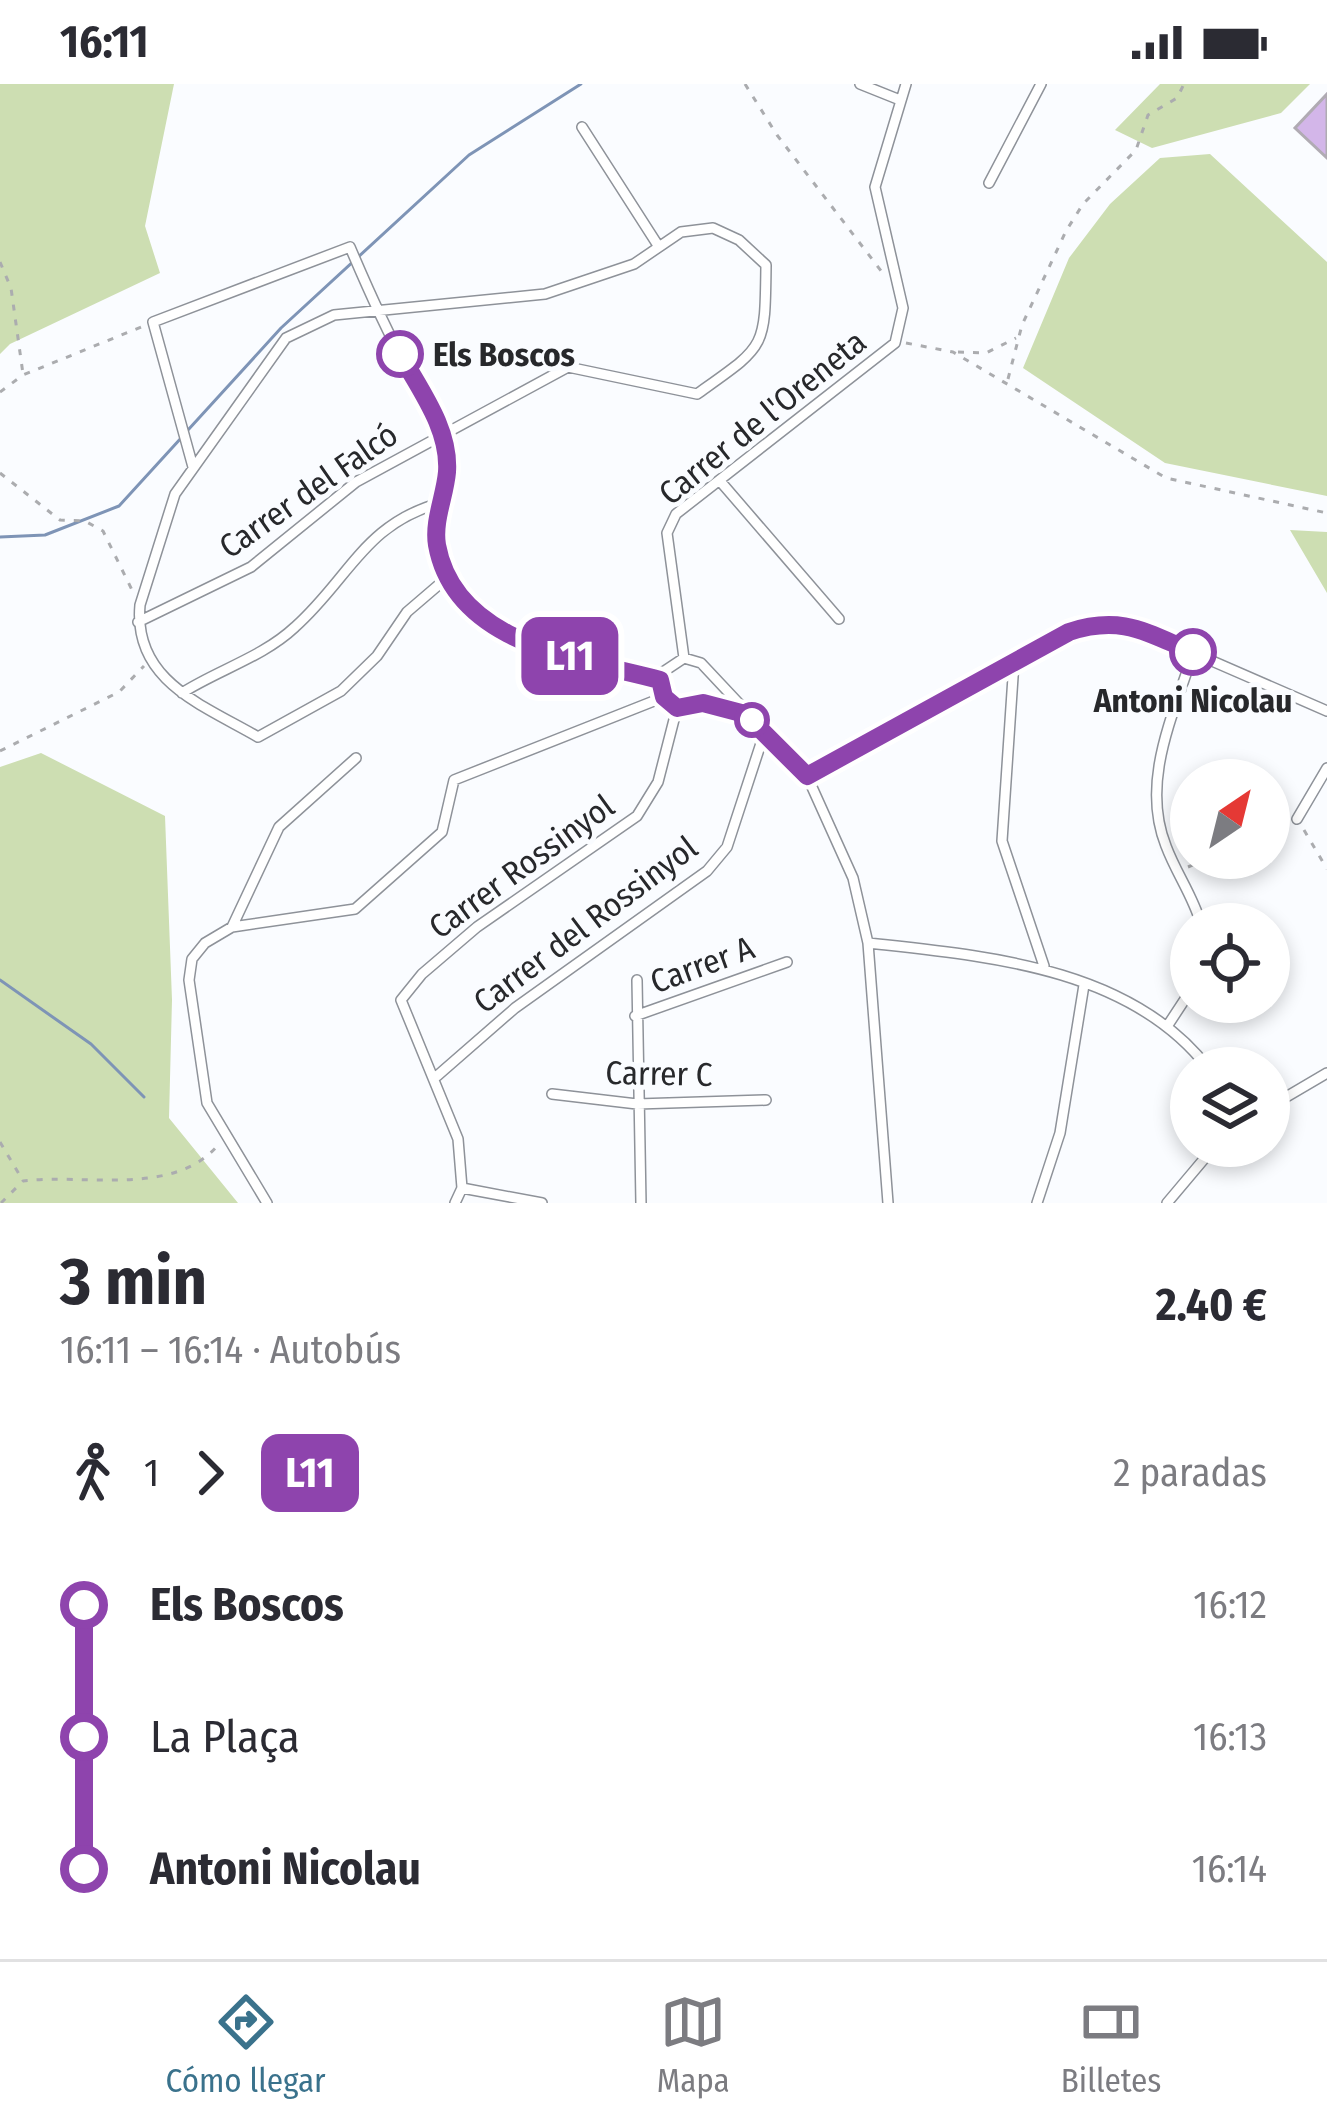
<!DOCTYPE html>
<html lang="es">
<meta charset="utf-8">
<style>
body{margin:0;font-family:"Fira Sans Condensed",sans-serif;background:#f7f7f7;color:#2b2b33;height:100vh;display:flex;flex-direction:column;font-size:45px;white-space:nowrap}
*{box-sizing:border-box;margin:0}
p{font-size:39px;color:#7c7c81}
.icon{flex:none;width:66px;height:66px;fill:none;stroke:currentColor;stroke-width:2;stroke-linecap:round;stroke-linejoin:round}
.map{position:relative;height:1119px;overflow:hidden}
.drawer{display:flex;flex-direction:column;background:#fff;flex:1}
.drawer>*{flex:none}
.badge{padding:0 24px;border-radius:18px;font-size:42px;line-height:78px}
.needle{width:78px;rotate:35deg}
.fabs{position:absolute;left:1170px;top:675px;display:grid;gap:24px}
.fabs a{display:grid;place-items:center;width:120px;height:120px;border-radius:50%;background:#fff;box-shadow:0 6px 18px #0003;font-size:60px}
.map>.badge{position:absolute;translate:-50% -50%;box-shadow:0 0 0 6px #fff}
.legs{display:flex;align-items:center;gap:18px;height:132px;padding:0 60px;font-size:39px}
.legs p{margin-inline-start:auto}
.overview{display:flex;align-items:center;justify-content:space-between;height:204px;padding:0 60px}
h1{font-size:66px;font-weight:700;line-height:90px}
ul{padding:0 60px;list-style:none}
li{display:flex;align-items:center;gap:42px;height:132px;font-size:45px}
li i{display:grid;place-items:center;width:18px;height:100%;margin:0 15px;background:currentColor}
li i::after{content:'';width:30px;height:30px;margin:-15px;border:9px solid;border-radius:50%;background:#fff}
li p{margin-inline-start:auto}
li:first-child i{background:linear-gradient(#0000 50%,currentColor 0)}
li:last-child i{background:linear-gradient(currentColor 50%,#0000 0)}
.status{display:flex;justify-content:space-between;align-items:center;height:84px;padding:0 60px;background:#fff;direction:ltr}
.status svg{height:33px;fill:currentColor}
.menu{display:flex;justify-content:space-around;align-items:center;height:168px;border-top:3px solid #e1e1e2;background:#fff;font-size:33px;color:#7c7c81}
.menu a{display:grid;justify-items:center;gap:6px}
.menu .current{color:#3a728c}
.map>svg:first-child{display:block}
.green{fill:#cddeb2}
.lines{fill:none;stroke-linecap:round;stroke-linejoin:round}
.stream{stroke:#7e94b6;stroke-width:3}
.building{fill:#d3b6e9;stroke:#b0abb3;stroke-width:3}
.minor-casing{stroke:#8e9299;stroke-width:12}
.path{stroke:#abacaf;stroke-width:3;stroke-dasharray:6 9;stroke-linecap:butt}
.minor{stroke:#fff;stroke-width:9}
.line-1-casing{stroke:#fff;stroke-width:27}
.line-1{stroke:#8e44ad;stroke-width:18}
.stop-1-dot{fill:#fff;stroke:#8e44ad;stroke-width:6}
.labels{text-anchor:middle;stroke-width:10;stroke-linejoin:round;paint-order:stroke}
.stop-label{font-size:33px;font-weight:bold;fill:#27282b;stroke:#fafcff;text-anchor:start}
.street-label{font-size:33px;fill:#27282b;stroke:#fafcff}
</style>
<div class="status"><b>16:11</b><svg viewBox="0 0 49 12"><path d="M0 12V9h3v3zM5 12V6h3v6zM10 12V3h3v9zM15 12V0h3v12zM26 1h20v11H26zM47 4h2v5h-2z"/></svg></div>
<div class="map">
<svg width="1327" height="1119" viewBox="0 0 1327 1119">
<rect width="100%" height="100%" fill="#fafcff"/>
<path class="green" d="M0 0H174L145 142 160 189 10 260 0 270Z
M1160 0H1310L1281 29 1152 64 1115 46Z
M1210 70 1327 178V412L1165 379 1023 284 1069 174 1110 120 1160 74Z
M1290 446 1327 448V509Z
M41 669 165 732 172 916 169 1034 238 1119H0V683Z"/>
<g class="lines">
<path class="stream" d="M188 346 281 244 469 71 581 0
M0 453 45 451 119 422 182 353
M0 896 91 960 144 1013"/>
</g>
<path class="building" d="M1327 10V74L1295 44Z"/>
<g class="lines">
<defs>
<path id="minor" d="M860 0 900 16
M582 43 659 163
M989 99 1041 0
M193 383 153 238 350 163C367 203 384 242 405 280 417 302 438 328 443 353 452 391 430 426 437 462 457 562 580 574 660 596
M720 397 839 535
M138 538 251 483 356 398 568 283 697 310C766 261 765 266 766 181L739 156 713 144 681 148 634 180 545 210 334 231 286 254 175 410 140 521C133 597 203 621 258 653L341 607 377 572 407 528 449 492
M1193 569C1174 630 1140 697 1166 762 1176 789 1193 812 1201 840
M684 574 667 449 676 430 895 259 903 224 875 103 906 0
M1014 578 1002 757 1044 882
M182 609C218 586 263 573 295 543 350 494 364 439 443 418
M745 630 703 619 677 624 664 613 663 588 684 574 701 579 807 692 853 794 868 859 888 1119
M807 692 1069 548 1103 537 1134 543 1327 627
M1297 735 1327 684
M232 843 279 743 356 674
M868 859C986 872 1130 883 1208 984
M637 896 641 1119
M635 932 787 878
M1168 941 1191 906
M437 992 515 924 707 787 727 763 765 647
M552 1010 637 1020 766 1016
M1269 1023 1327 989
M462 1104 542 1119
M267 1119 207 1019 189 896 192 875 205 859 232 843 355 825 442 748 454 696 664 613
M455 1119 462 1104 458 1055 401 916 422 890 477 843 637 732 658 698 677 624
M1037 1119 1060 1049 1084 901
M1167 1119 1215 1062"/>
</defs>
<use href="#minor" class="minor-casing"/>
<path class="path" d="M745 0 777 51 885 192
M0 178 11 204 23 290
M906 259 953 268 1166 394 1327 429
M958 268 986 269 1016 254
M1008 295 1022 241 1066 147 1083 120 1136 66 1148 31 1177 14 1184 0
M0 308 23 291 146 241
M0 389 60 436 85 437 103 447 133 508
M0 667 119 608 144 582
M1304 746 1327 785
M1269 748 1289 739
M1188 783 1209 774
M0 1058 22 1095
M1 1119 23 1097C84 1089 174 1114 219 1060"/>
<use href="#minor" class="minor"/>
</g>
<g class="lines">
<defs>
<path id="line-1" d="M400 270C420 306 450 345 447 388 445 412 433 437 437 461 455 561 581 575 660 596L664 613 677 624 703 619 745 630 807 692 1069 548C1121 531 1145 548 1193 568"/>
</defs>
<use href="#line-1" class="line-1-casing"/>
<use href="#line-1" class="line-1"/>
</g>
<g class="stop-1-dot">
<circle cx="400" cy="270" r="21"/>
<circle cx="1193" cy="568" r="21"/>
<circle cx="752" cy="636" r="15"/>
</g>
<g class="labels">
<g class="stop-label">
<text x="433" y="282">Els Boscos</text>
<text x="1193" y="628" text-anchor="middle">Antoni Nicolau</text>
</g>
<g class="street-label">
<text transform="translate(762 333) rotate(-39)" y="12">Carrer de l'Oreneta</text>
<text transform="translate(308 406) rotate(-35)" y="12">Carrer del Falcó</text>
<text transform="translate(521 782) rotate(-36)" y="12">Carrer Rossinyol</text>
<text transform="translate(585 840) rotate(-37)" y="12">Carrer del Rossinyol</text>
<text transform="translate(702 880) rotate(-20)" y="12">Carrer A</text>
<text transform="translate(659 989) rotate(1)" y="12">Carrer C</text>
</g>
</g>
</svg>
<div class="fabs">
<a><svg class="needle" viewBox="-14 -14 28 28"><path d="M0-13l5 13h-10z" fill="#e53935"/><path d="M0 13l5-13h-10z" fill="#7c7c81"/></svg></a>
<a><svg class="icon" aria-label="locate" viewBox="0 0 24 24"><circle cx="12" cy="12" r="6"/><path d="M12 2v4M12 18v4M2 12h4M18 12h4"/></svg></a>
<a><svg class="icon" aria-label="layers" viewBox="0 0 24 24"><path d="M12 4l9 5-9 5-9-5zM3 14l9 5 9-5"/></svg></a>
</div>
<b class="badge" style="left:570px;top:572px;background:#8e44ad;color:#fff">L11</b>
</div>
<section class="drawer">
<div class="overview"><div><h1>3 min</h1><p>16:11 – 16:14 · Autobús</p></div><b>2.40 €</b></div>
<div class="legs"><svg class="icon" aria-label="walk" viewBox="0 0 24 24"><circle cx="13" cy="4" r="2"/><path d="M13 8l-2 6 4 7M11 14l-3 7M7 12l3-4h3l4 4"/></svg>1<svg class="icon" aria-label="forward" viewBox="0 0 24 24"><path d="M9 5l7 7-7 7"/></svg><b class="badge" style="background:#8e44ad;color:#fff">L11</b><p>2 paradas</p></div>
<ul>
<li><i style="color:#8e44ad"></i><b>Els Boscos</b><p>16:12</p></li>
<li><i style="color:#8e44ad"></i><span>La Plaça</span><p>16:13</p></li>
<li><i style="color:#8e44ad"></i><b>Antoni Nicolau</b><p>16:14</p></li>
</ul>
</section>
<nav class="menu">
<a class="current"><svg class="icon" aria-label="directions" viewBox="0 0 24 24"><path d="M12 3l9 9-9 9-9-9zM9 14v-3h6M13 9l2 2-2 2"/></svg>Cómo llegar</a>
<a><svg class="icon" aria-label="map" viewBox="0 0 24 24"><path d="M3 6l6-2 6 2 6-2v14l-6 2-6-2-6 2zM9 4v14M15 6v14"/></svg>Mapa</a>
<a><svg class="icon" aria-label="tickets" viewBox="0 0 24 24"><path d="M3 7h18v10H3zM15 7v10"/></svg>Billetes</a>
</nav>
